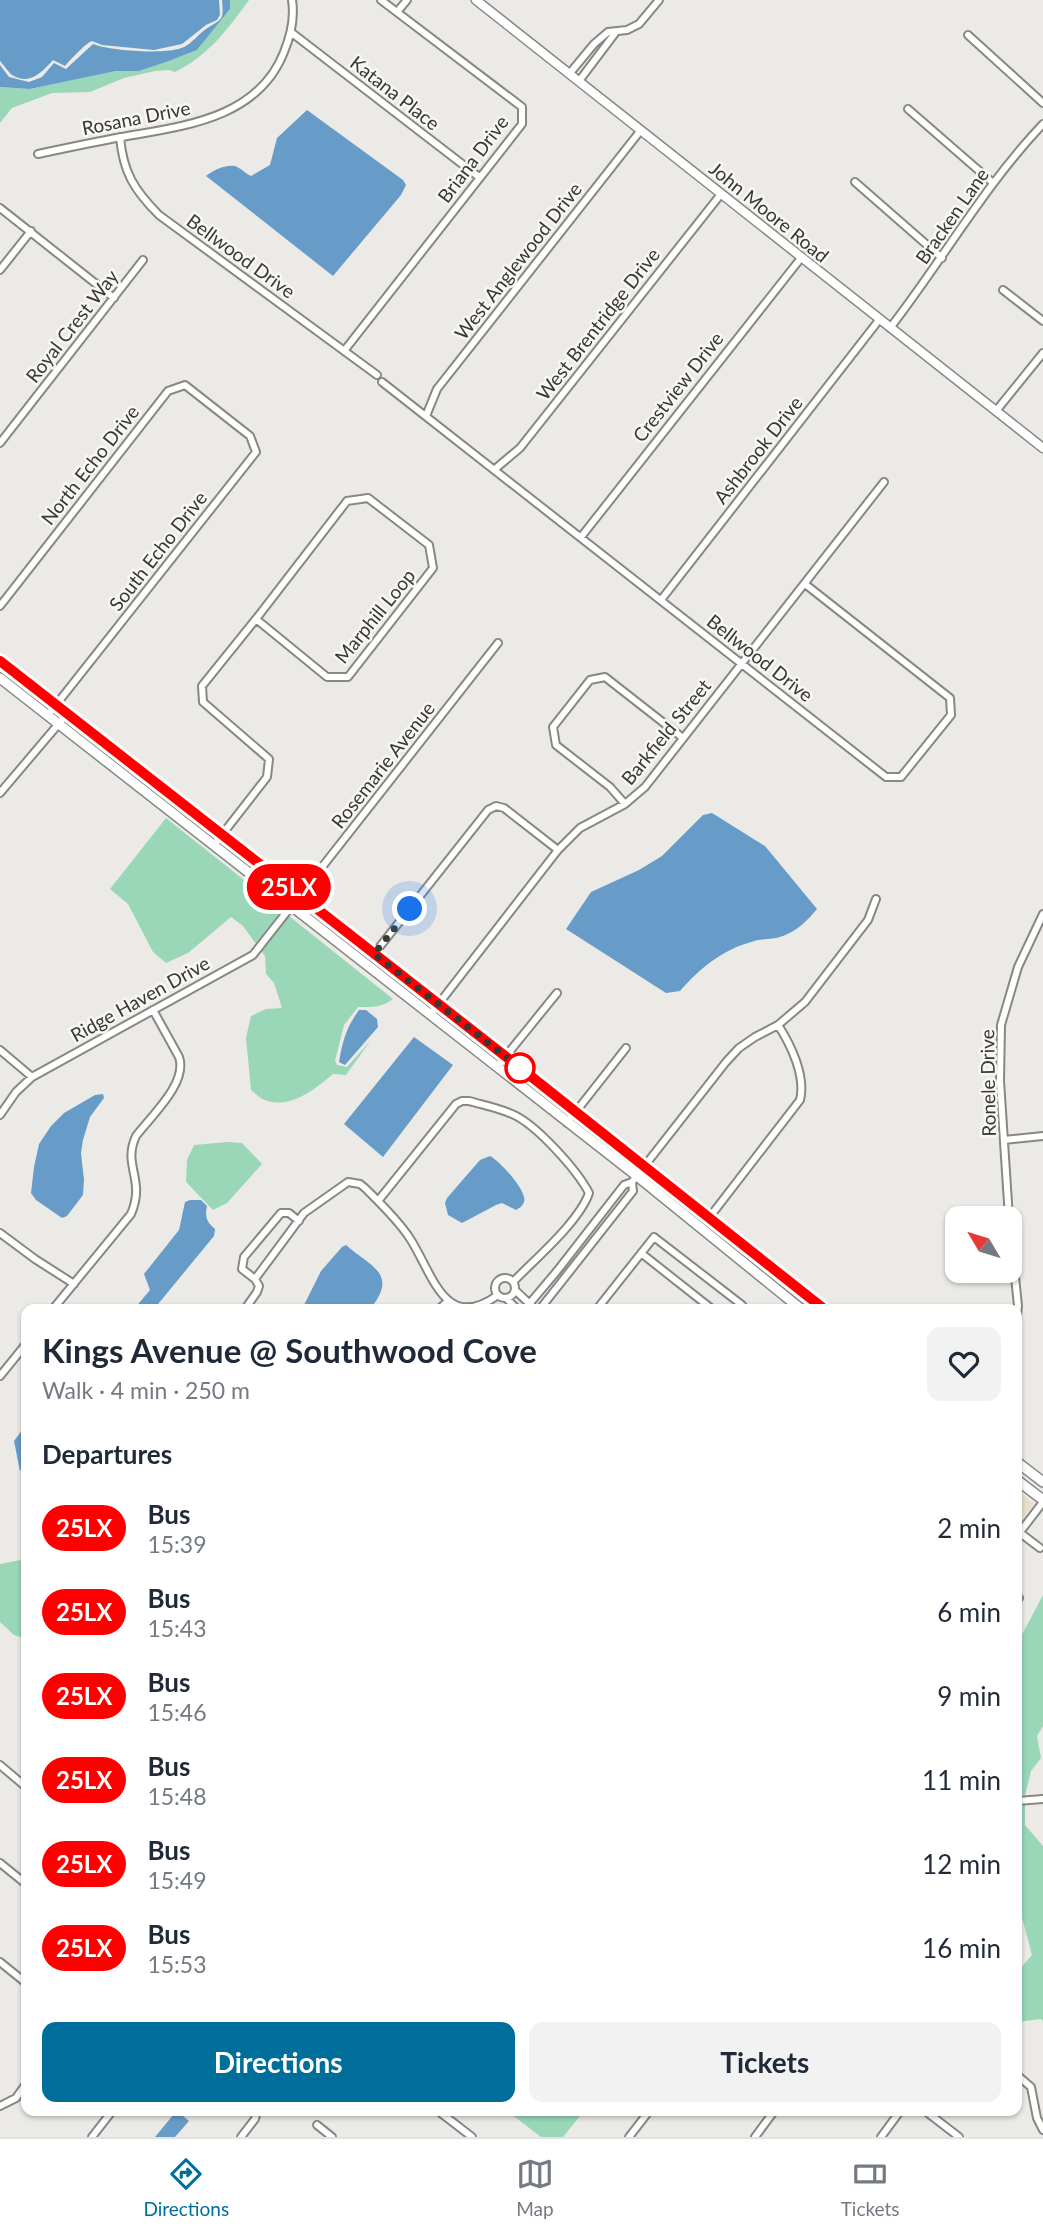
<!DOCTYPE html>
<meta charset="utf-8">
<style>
body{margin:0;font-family:Lato,sans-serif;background:#f2f2f3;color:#1f2937;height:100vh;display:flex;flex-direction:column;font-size:26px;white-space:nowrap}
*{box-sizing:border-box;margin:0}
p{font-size:23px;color:#747a83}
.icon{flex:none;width:38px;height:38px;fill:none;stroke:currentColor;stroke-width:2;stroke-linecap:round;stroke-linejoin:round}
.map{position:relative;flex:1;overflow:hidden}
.panel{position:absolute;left:21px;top:1304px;width:1001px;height:812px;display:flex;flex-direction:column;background:#fff;border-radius:14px;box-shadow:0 2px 5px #0004}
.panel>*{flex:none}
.badge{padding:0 14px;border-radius:23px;font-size:24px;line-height:46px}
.needle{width:46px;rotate:308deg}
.buttons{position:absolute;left:945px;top:1206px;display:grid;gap:14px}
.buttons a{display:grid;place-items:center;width:77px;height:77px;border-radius:14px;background:#fff;box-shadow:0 2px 5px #0004;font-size:35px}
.you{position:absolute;width:35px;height:35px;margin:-18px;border:5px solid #fff;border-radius:50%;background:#1a73e8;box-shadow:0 0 0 10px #1a73e833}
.map>.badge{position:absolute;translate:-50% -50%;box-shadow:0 0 0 4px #fff}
h2{padding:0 21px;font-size:26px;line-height:63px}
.round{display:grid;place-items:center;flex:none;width:74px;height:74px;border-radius:14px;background:#f2f2f3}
.overview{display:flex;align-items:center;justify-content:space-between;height:119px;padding:0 21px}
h1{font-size:33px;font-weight:700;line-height:52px}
.cta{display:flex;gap:14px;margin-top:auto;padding:14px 21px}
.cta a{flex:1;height:80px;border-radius:14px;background:#006e9a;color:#fff;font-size:28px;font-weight:700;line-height:80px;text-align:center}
.cta a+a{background:#f2f2f3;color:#1f2937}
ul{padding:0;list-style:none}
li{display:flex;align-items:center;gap:21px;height:84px;padding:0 21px}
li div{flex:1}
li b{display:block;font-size:26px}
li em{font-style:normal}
li .badge{min-width:77px;font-weight:700;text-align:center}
.tabs{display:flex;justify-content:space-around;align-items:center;height:98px;border-top:2px solid #e0e1e3;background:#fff;font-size:19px;color:#747a83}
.tabs a{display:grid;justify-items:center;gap:4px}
.tabs .current{color:#006e9a}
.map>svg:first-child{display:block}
.education{fill:#e8e0ca}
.green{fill:#9ad7b9}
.water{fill:#679cc8}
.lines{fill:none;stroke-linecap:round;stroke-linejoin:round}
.minor-casing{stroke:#888783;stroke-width:10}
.tertiary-casing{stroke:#888783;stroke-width:11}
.secondary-casing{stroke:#888783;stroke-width:12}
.minor{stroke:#fff;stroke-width:6}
.tertiary{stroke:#fff;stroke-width:8}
.secondary{stroke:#fff;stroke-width:9}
.line-casing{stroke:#fff;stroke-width:16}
.line{stroke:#f00;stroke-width:10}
.walk{stroke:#373735;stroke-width:7;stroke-dasharray:0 12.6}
.stop-dot{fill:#fff;stroke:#f00;stroke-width:3.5}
.labels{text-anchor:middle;stroke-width:5;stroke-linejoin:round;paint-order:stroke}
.street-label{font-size:19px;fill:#373735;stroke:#f9f7f3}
</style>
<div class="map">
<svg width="1043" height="2137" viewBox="0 0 1043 2137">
<rect width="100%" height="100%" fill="#eceae6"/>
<path class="education" d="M1017 1490 1034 1504 1017 1525Z"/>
<path class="green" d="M230 0H249C228 29 208 56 175 72L169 70 155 71 124 78 90 92 52 93 12 108 0 123V87L30 89 116 71H139L169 61 197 50 230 9Z
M166 818 283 911 256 944 243 926 231 917 188 953 166 963 153 952 128 904 110 889Z
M289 916 393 999C381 1008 372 1007 358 1007L344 1025 335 1061 337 1065 347 1067 371 1040 346 1075 333 1074C315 1089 290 1110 265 1100 260 1099 255 1093 251 1090L246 1038 251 1016 266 1009 282 1008 274 983 266 974 265 956 261 951Z
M227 1142 242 1143 262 1164 227 1203 213 1210 186 1182 187 1160 194 1145Z
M26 1559V1639L14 1635 0 1622V1564Z
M1043 1595V1726L1037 1736 1041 1758 1031 1771 1025 1796 1017 1797V1644Z
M1017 1804H1025V1825L1043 1846V2021L1041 2019 1017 2022V1972L1032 1955 1017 1899Z
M507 2111H584L563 2137H541Z"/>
<path class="water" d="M0 0H219L220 15 217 20 206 25 182 44 154 50 102 45 92 41C87 42 70 60 65 66L53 60C42 72 30 86 12 75 8 72 4 65 0 61Z
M222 0H230V9L197 50 169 61 139 71H116L30 89 0 87V65L9 77 29 82 42 77 54 63 66 69 93 44C110 51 168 55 184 47 192 43 199 34 206 29 222 18 224 22 222 0Z
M307 110 403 180 406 185 401 195 333 276 206 176C211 171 226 164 235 166 241 168 246 174 251 176L270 165 277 138Z
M712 813 765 846 817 909C808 920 797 931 783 936 773 940 761 938 751 942 722 950 699 969 680 991L666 993 566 929 591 892 639 870 662 856 703 815Z
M359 1010H366L377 1019 378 1027 345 1065 339 1062C343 1040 346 1028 359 1010Z
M414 1037 453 1065 383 1157 344 1124Z
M103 1094 104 1098 90 1117 83 1140 81 1153 84 1180 83 1195 67 1216 62 1218 36 1200 31 1193 34 1167 39 1144 51 1126 64 1113 95 1095Z
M490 1156C500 1161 528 1192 524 1202 522 1207 519 1208 516 1210L502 1203 496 1205 462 1223 448 1215 445 1203 447 1198 480 1160Z
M190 1200H201L207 1206C205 1217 206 1221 215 1229L214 1236 154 1309H134L150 1290 144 1274 179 1230 185 1202Z
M346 1245C369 1266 400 1273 370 1309H302L321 1271 342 1247Z
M26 1425V1464L20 1471 14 1441Z
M174 2114 183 2116 189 2121 175 2137H155Z"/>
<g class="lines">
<defs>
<path id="minor" d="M397 12 407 0
M292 33 479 177
M968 35 1043 103
M570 73 594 44 608 32 627 30 639 24 659 0
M579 81 616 32
M908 109 992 182
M120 137C123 172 134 190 159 215L377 375
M38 154C66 148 94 142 122 137 183 126 258 119 284 52 291 35 295 19 292 0
M855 182 942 258
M0 208 114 298
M0 270 31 231
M1003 290 1043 321
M890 328C942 261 984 186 1043 124
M344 351 522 124V107L381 0
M382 382 886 777H901L951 715 950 698 805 584
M996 411 1043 353
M426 416 437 389 641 130
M0 443 143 260
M495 469 520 448 721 194
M368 498 429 545 433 568 348 677H327L256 619 347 501Z
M581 537 801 258
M661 600 879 320
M0 606 168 391 185 385 250 436 256 452 48 715
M0 793 67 714
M625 804 610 787 556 745 553 727 590 680 605 677 683 738
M214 845 267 777 269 759 203 702 202 686 256 619
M374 954 488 810 496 806 504 808 558 850
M430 1015 558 850 580 828 625 804 645 787 884 482
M0 1050 32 1077
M497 1067 557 993
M0 1115 16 1092 32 1077 253 955 498 643
M567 1123 626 1048
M1004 1140 1043 1136
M378 1201 456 1104 462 1101H469C483 1105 498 1108 512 1114 536 1124 577 1170 589 1193 579 1222 535 1259 513 1282
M709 1218 800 1100C806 1076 791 1045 778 1025
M1009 1218 1000 1081 1001 1025 1018 967 1043 914
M1010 1228 1018 1306 1017 1316
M0 1233 35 1259 74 1284
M641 1253 712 1309
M495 1288a10 10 0 1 1 20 0a10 10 0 1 1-20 0Z
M255 1279 242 1269 244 1257 281 1213H289L299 1221
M515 1290 535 1309
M506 1298 517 1309
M53 1309 131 1214C146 1179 122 1166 136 1136 151 1116 188 1083 179 1057L153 1010
M245 1309 257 1292 259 1286 255 1279 304 1213 348 1182 360 1184 365 1188C380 1203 397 1219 409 1237 433 1273 444 1334 498 1295
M439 1309 448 1301
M525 1309 557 1271 624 1185 632 1182 726 1062 739 1048 755 1037 778 1025 805 1002 868 920 876 899
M540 1309 633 1191 632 1182
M597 1309 654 1237 742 1305 745 1309
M0 1376 26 1344
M1019 1532 1040 1548
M1017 1536 1043 1502
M1017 1596 1019 1598
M0 1765 26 1787
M1017 1801 1043 1799
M0 1863 26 1884
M0 1962 26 1983
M1017 2075 1031 2087 1037 2118 1043 2130
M0 2106 16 2098 26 2084
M437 2110 472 2137
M924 2110 959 2137
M317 2125 332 2137
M92 2137 113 2110
M241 2137 255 2119 257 2110
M629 2137 650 2110
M755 2137 775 2110
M881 2137 901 2110"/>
<path id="tertiary" d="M476 0 1043 448"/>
<path id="secondary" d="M0 661 505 1056 824 1309
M0 678 637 1176 801 1309
M1017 1462 1043 1482
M1017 1480 1043 1500"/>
</defs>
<use href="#minor" class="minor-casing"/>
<use href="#tertiary" class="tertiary-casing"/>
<use href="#secondary" class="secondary-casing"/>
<use href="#minor" class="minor"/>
<use href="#tertiary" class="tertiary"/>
<use href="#secondary" class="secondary"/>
</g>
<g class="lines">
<defs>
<path id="line" d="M0 661 523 1070 824 1309"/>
</defs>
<use href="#line" class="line-casing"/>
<use href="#line" class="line"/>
<path class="walk" d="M410 909 374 954 523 1070 520 1068"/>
</g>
<circle class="stop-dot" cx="520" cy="1068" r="14"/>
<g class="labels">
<g class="street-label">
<text transform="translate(395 93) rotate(38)" y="7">Katana Place</text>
<text transform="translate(136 118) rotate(-11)" y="7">Rosana Drive</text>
<text transform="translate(473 159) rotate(-53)" y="7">Briana Drive</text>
<text transform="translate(769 212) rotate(39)" y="7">John Moore Road</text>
<text transform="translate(952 216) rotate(-55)" y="7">Bracken Lane</text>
<text transform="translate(241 256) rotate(36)" y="7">Bellwood Drive</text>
<text transform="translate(518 261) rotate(-52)" y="7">West Anglewood Drive</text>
<text transform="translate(598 324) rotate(-52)" y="7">West Brentridge Drive</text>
<text transform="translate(72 326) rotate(-52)" y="7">Royal Crest Way</text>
<text transform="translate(678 387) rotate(-52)" y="7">Crestview Drive</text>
<text transform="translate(758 450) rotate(-52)" y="7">Ashbrook Drive</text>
<text transform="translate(90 465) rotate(-52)" y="7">North Echo Drive</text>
<text transform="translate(158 551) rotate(-52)" y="7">South Echo Drive</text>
<text transform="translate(375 616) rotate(-51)" y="7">Marphill Loop</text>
<text transform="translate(760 658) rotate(38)" y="7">Bellwood Drive</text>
<text transform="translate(666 732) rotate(-51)" y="7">Barkfield Street</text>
<text transform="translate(383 765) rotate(-52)" y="7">Rosemarie Avenue</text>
<text transform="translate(140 999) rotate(-29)" y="7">Ridge Haven Drive</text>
<text transform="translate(988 1083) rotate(-91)" y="7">Ronele Drive</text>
</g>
</g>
</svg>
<div class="buttons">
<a><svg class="needle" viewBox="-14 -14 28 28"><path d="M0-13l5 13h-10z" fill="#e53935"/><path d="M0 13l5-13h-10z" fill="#747a83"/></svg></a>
</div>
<div class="you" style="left:410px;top:909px"></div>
<b class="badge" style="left:289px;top:887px;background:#f00;color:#fff">25LX</b>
<section class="panel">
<div class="overview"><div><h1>Kings Avenue @ Southwood Cove</h1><p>Walk · 4 min · 250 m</p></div><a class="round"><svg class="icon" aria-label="heart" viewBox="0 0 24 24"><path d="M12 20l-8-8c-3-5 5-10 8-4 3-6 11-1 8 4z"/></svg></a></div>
<h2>Departures</h2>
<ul>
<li><span class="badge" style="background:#f00;color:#fff">25LX</span><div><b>Bus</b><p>15:39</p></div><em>2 min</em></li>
<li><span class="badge" style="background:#f00;color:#fff">25LX</span><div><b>Bus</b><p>15:43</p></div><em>6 min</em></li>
<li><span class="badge" style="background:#f00;color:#fff">25LX</span><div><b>Bus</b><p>15:46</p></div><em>9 min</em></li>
<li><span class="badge" style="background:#f00;color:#fff">25LX</span><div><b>Bus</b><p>15:48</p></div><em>11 min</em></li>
<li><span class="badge" style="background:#f00;color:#fff">25LX</span><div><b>Bus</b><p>15:49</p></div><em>12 min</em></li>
<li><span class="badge" style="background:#f00;color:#fff">25LX</span><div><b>Bus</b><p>15:53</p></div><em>16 min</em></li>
</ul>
<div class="cta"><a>Directions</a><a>Tickets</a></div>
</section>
</div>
<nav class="tabs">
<a class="current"><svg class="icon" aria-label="directions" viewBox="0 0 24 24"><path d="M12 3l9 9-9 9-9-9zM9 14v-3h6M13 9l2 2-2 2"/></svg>Directions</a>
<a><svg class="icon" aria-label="map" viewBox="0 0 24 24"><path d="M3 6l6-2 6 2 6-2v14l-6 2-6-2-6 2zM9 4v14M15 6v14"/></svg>Map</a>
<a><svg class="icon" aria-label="tickets" viewBox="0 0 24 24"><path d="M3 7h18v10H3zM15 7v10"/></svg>Tickets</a>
</nav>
